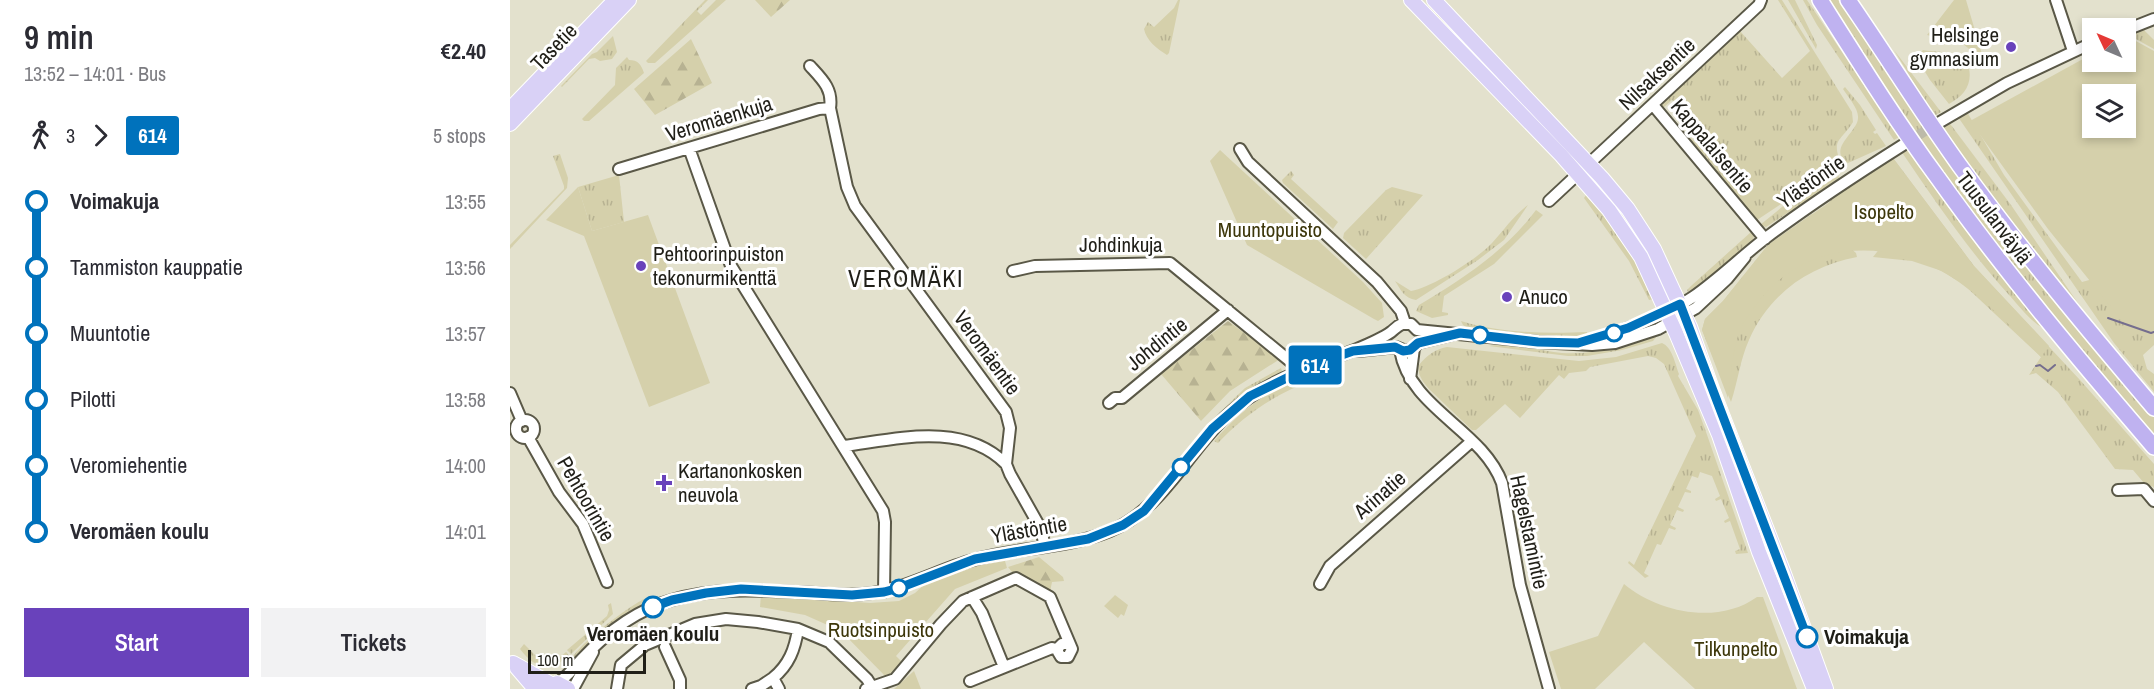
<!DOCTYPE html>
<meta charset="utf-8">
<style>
body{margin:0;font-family:"Archivo Narrow",sans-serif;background:#f2f2f3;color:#2b2b33;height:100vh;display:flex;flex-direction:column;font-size:22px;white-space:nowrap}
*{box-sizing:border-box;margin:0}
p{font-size:20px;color:#7c7c81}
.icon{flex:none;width:33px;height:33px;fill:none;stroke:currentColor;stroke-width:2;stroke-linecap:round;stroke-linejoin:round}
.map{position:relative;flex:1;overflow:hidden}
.drawer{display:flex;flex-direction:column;background:#fff;width:510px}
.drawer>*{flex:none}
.badge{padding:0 12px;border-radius:4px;font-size:21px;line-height:39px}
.needle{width:39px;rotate:314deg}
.controls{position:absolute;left:1572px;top:18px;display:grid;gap:12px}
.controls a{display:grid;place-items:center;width:54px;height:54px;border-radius:0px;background:#fff;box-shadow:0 3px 9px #0003;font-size:30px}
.scale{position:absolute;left:18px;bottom:15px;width:118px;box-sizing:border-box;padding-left:6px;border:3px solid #201f18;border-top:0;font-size:16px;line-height:21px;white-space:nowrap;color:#201f18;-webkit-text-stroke:4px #fff;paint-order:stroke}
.map>.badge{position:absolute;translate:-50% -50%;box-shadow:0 0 0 3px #fff}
.legs{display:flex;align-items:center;gap:9px;height:66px;padding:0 24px;font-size:20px}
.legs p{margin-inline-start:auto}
.headline{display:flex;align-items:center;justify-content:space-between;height:102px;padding:0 24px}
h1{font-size:33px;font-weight:600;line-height:45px}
.action{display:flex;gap:12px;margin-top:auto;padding:12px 24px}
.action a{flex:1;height:69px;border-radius:0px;background:#6942bb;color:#fff;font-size:24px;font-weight:600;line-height:69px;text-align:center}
.action a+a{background:#f2f2f3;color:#2b2b33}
ul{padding:0 24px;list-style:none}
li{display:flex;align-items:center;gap:21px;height:66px;font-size:22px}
li i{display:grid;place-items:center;width:9px;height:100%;margin:0 8px;background:currentColor}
li i::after{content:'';width:15px;height:15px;margin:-8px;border:4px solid;border-radius:50%;background:#fff}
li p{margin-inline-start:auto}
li:first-child i{background:linear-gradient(#0000 50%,currentColor 0)}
li:last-child i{background:linear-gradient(currentColor 50%,#0000 0)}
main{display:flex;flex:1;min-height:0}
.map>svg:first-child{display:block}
.grass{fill:url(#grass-tufts)}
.forest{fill:url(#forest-firs)}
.green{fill:#d5d0ab;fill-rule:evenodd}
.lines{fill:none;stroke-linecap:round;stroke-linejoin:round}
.stream{stroke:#756e8e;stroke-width:2}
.minor-tunnel{stroke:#bcbaa9;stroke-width:10;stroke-dasharray:10 5;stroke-linecap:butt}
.minor-casing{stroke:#5a5847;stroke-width:14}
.major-casing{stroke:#fff;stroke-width:16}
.highway-casing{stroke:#fff;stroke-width:18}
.minor{stroke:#fff;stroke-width:10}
.major{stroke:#d9d1f6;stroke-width:14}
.highway{stroke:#bfb2f0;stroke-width:15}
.line-1-casing{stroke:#fff;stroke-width:14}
.line-1{stroke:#0072bc;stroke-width:9}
.poi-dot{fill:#6942bb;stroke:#fff;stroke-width:2}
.stop-1-dot{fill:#fff;stroke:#0072bc;stroke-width:3}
.labels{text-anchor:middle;stroke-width:6;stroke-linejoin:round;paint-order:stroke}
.poi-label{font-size:21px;fill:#201f18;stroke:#fff;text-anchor:start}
.street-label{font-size:21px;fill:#201f18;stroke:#fff}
.park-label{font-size:21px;fill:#3d370b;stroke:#fff}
.stop-label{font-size:21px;font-weight:bold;fill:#201f18;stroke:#fff}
.quarter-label{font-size:24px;letter-spacing:1.5px;fill:#201f18;stroke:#fff}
</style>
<main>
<section class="drawer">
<div class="headline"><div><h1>9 min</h1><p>13:52 – 14:01 · Bus</p></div><b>€2.40</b></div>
<div class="legs"><svg class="icon" aria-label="walk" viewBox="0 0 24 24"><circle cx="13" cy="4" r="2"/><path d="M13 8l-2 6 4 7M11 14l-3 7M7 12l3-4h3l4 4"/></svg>3<svg class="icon" aria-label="forward" viewBox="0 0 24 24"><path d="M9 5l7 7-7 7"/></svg><b class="badge" style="background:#0072bc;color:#fff">614</b><p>5 stops</p></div>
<ul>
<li><i style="color:#0072bc"></i><b>Voimakuja</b><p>13:55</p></li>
<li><i style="color:#0072bc"></i><span>Tammiston kauppatie</span><p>13:56</p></li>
<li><i style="color:#0072bc"></i><span>Muuntotie</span><p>13:57</p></li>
<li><i style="color:#0072bc"></i><span>Pilotti</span><p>13:58</p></li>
<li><i style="color:#0072bc"></i><span>Veromiehentie</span><p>14:00</p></li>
<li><i style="color:#0072bc"></i><b>Veromäen koulu</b><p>14:01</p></li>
</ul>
<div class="action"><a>Start</a><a>Tickets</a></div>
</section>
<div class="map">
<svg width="1644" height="689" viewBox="0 0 1644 689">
<defs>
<pattern id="grass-tufts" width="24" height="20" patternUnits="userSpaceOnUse" patternTransform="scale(1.5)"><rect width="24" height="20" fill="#d5d0ab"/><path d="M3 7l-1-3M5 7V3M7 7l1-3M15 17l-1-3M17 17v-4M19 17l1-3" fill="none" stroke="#b7b292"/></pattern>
<pattern id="forest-firs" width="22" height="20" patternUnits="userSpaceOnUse" patternTransform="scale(1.5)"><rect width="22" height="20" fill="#d5d0ab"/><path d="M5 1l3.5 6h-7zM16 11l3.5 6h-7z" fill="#b7b292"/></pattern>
</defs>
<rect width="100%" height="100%" fill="#e3e1cd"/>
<path class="grass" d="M195 0H198L187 11 191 15 206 0H216L145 63H138L136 61Z
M668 0H670L659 53 657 55C647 49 636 40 634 29L638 22 644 27 664 8Z
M1268 0H1272L1342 112 1343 122C1329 144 1321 138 1332 167L1330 170 1292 190 1247 220 1244 219 1177 140 1181 138 1192 149 1202 140 1162 100 1153 108 1151 105 1227 30 1230 31 1272 78 1300 51Z
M1278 0H1285L1307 45 1306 49Z
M1293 0H1297L1389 137 1384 140 1307 25Z
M1318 0H1328L1437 162 1596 361 1644 417V438L1576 360 1427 169Z
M929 12 1062 152 1059 154 924 17Z
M1634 30 1644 40V49L1624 38 1616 42V36Z
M103 36 107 52 102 59 90 61 85 58 79 59 52 87 51 86 82 54 87 52Z
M1384 50 1431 112 1424 116Z
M1413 50C1424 52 1436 51 1447 55 1462 60 1463 81 1454 92 1450 97 1445 100 1439 104L1420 80 1406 57Z
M117 57 119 60C128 60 131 64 134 73L79 121H74L72 119 105 85 106 68Z
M1335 87 1350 105 1366 130 1363 132 1365 134 1367 133 1376 146 1338 163C1316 149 1348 132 1348 118 1349 109 1338 97 1333 89Z
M1457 112 1494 175 1572 282 1644 262V345L1633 355 1637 369 1644 374V392L1604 343 1448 117Z
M1438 121 1501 205 1576 315 1473 186 1430 125Z
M1396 148C1439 210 1484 270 1533 328 1520 321 1509 306 1500 296 1459 251 1425 201 1391 151Z
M50 154 58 178 57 188 0 249V245L54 189V186L43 156Z
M1383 158 1464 266 1570 380 1644 464V488L1642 486 1639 489 1623 470 1605 469 1548 392 1526 373 1519 375 1531 357 1453 284 1432 271 1402 261 1363 257 1371 247 1313 210 1329 190Z
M781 171 784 175 781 179 828 222 823 229 773 183 772 180Z
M109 175 114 222 82 231 68 187Z
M1329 176V178L1324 183 1256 227 1250 225 1277 203Z
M882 187 913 195 856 259 833 238 834 233 876 190Z
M1078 192C1106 225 1126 261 1144 299L1139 300 1119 261 1074 198Z
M1018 205 994 240 968 260 906 300C894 298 891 290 885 281L901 291C923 287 967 259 982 243 994 230 1004 215 1018 205Z
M1026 210 1033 215 984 264 934 296 932 312 938 313V315L922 318 906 311 909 305C952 279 996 251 1026 210Z
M1302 214 1346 253 1347 257C1299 266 1259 294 1239 340 1230 360 1228 381 1221 402L1192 330 1195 319 1213 301 1258 245Z
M1241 232 1244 235 1243 241 1189 287 1178 292 1177 290 1181 286Z
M951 321C989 333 1037 334 1077 332V335C1049 345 991 332 959 329L953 325Z
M1147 336 1143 341 1112 350 1077 356H1058L979 346C996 342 1032 351 1052 353 1085 355 1115 346 1147 336Z
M1152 343C1162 347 1165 363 1169 374L1168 376 1188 410 1195 429 1238 553 1226 554 1225 551 1230 549 1220 521 1215 523 1214 521 1219 518 1211 499 1206 501 1205 499 1210 496 1202 476 1190 472 1188 478 1182 476 1176 489 1181 491V493L1175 492 1168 507 1174 510 1173 512 1167 510 1160 525 1166 528 1165 530 1159 528 1151 545 1147 544 1134 573 1139 576 1135 578 1118 563 1119 561 1124 565 1186 436 1154 364 1146 358 1138 356 1080 367 1076 371 1059 373 1054 379 1049 375 1010 418 995 404 966 430H962L919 389C913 382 907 375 909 365 916 356 925 349 937 347L1069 361 1106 357Z
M771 368 773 374 709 417 707 415 735 388Z
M800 378 802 381C766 393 733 416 708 443L704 441C728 413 762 384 800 378Z
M134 599 135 602 91 633 59 666C60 649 118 607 134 599Z
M101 603 103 614 61 654 57 650 97 616 99 610 98 605Z
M14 644 35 665 42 664 56 652 59 656C40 672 25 669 10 649Z"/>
<path class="forest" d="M245 0H280L261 17Z
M181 39 202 83 145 115 124 89Z
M718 321 770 359 720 391 691 421 651 374Z
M529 557 553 577 554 581 542 582 540 592 510 573 502 572 498 567Z"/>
<path class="green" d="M1444 0H1456L1474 61 1453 44 1417 35Z
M1624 40 1644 51V332L1641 333 1618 328 1538 229 1460 121 1582 54V62H1616V43ZM1582 94H1616V128H1582Z
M710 150 853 282 872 303 874 317 868 321 864 319 737 245 700 161Z
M1383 158 1464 266 1539 346 1531 357C1504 329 1465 289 1431 271 1371 238 1294 243 1250 300 1243 309 1234 320 1230 330 1222 351 1221 376 1218 398L1192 330 1195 319 1213 301 1258 245Z
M68 187 82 231 138 215 200 383 139 407 74 236 36 220Z
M495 561 497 568 445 589 386 656 394 664 377 678 331 631 295 615 250 607 251 595 360 603 389 601 405 593 416 583 441 573 476 562Z
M1114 584C1149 613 1208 625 1247 597H1253L1287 689H1185L1134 642 1085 689H1051L1039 652 1088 636Z
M605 595 618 605 614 616 611 614 608 618 594 606Z
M404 671 411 689H384Z"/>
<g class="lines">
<path class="stream" d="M1598 318 1641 333 1644 332
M1526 366 1530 365 1538 371 1545 365"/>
<path class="minor-tunnel" d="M1396 143 1426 124"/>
<defs>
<path id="minor" d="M1546 0 1563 51
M1616 30 1644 19
M300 66C312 79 323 89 320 108L337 187 345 206 496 412 500 428 496 464 500 474 531 529 535 547
M1143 105 1255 239
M1430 122 1497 83 1582 43
M179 148 221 266 373 511 375 522 374 592
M730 149 738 162 867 282 891 311 895 323
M109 169 309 109 320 108
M1039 201 1249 5 1251 0
M503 271 525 266 660 263 781 362 788 371
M1077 341C1113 331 1152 318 1183 297 1209 279 1232 256 1257 237 1301 204 1347 174 1393 145
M890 350C900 409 972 429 992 483L1010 585 1039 689
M848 351 886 347 896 351 904 348 908 343 941 335
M900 379 904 348
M0 393 12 421
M599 403 605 398H612L718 310
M6 429a9 9 0 1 1 18 0a9 9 0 1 1-18 0Z
M18 437 49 492 73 524 97 582
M334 446C387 439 453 421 496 464
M1608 490 1634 489 1644 501
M810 584 820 566 962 441
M462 597 472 613 494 667
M155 647 170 680V689
M460 681 542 648 548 650
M47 683C58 677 62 669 71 660 96 633 126 610 162 600 209 586 257 591 305 593 321 594 338 596 353 594 393 591 426 570 463 560 508 547 556 549 600 531 654 509 679 448 722 411 757 380 800 368 842 351 854 346 870 340 881 332 885 329 887 326 892 324H901L907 330 1028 342 1082 345 1105 343 1148 329 1186 308 1217 279 1235 257
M63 689 83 652
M107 689 111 665 135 645 185 624 216 619 248 622 288 629 319 642 357 679 362 687
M242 689 251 686 263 678
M269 689 263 678C279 665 285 649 288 629
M356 689 385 679 431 624 453 601 506 578 540 597 562 649 558 657H551L548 652V648L552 644H559"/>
<path id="major" d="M901 0 1051 155 1099 210 1131 257 1166 333 1209 435 1249 552 1304 689
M924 0 1092 178 1118 209 1144 249 1180 327 1202 389 1273 571 1316 689
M0 109 105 0
M0 124 119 0
M3 663 41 684
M7 668 25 689
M34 688 47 683 58 689"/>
<path id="highway" d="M1310 0C1348 60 1386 121 1428 178 1495 272 1569 360 1644 447
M1338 0C1376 55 1411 112 1450 166 1511 250 1577 329 1644 408"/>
</defs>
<use href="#minor" class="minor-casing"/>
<use href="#major" class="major-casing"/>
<use href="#highway" class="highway-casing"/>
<use href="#minor" class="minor"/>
<use href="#major" class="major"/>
<use href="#highway" class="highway"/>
</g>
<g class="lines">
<defs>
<path id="line-1" d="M143 607 162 600 196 593 231 589 342 595 374 592 389 588 465 559 578 539 613 525 634 511 702 429 740 396 801 366 843 351 885 347 893 351 900 350 908 343 950 333 1028 342 1068 343 1118 328 1170 304 1297 637"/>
</defs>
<use href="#line-1" class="line-1-casing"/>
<use href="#line-1" class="line-1"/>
</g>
<g class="poi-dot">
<circle cx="1501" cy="47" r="6"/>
<circle cx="131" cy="266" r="6"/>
<circle cx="997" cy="297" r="6"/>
<path d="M151 474h6v6h6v6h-6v6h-6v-6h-6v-6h6z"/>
</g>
<g class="stop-1-dot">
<circle cx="1104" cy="333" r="8"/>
<circle cx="970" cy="335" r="8"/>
<circle cx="671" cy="467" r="8"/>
<circle cx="389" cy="588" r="8"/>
<circle cx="143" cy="607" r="10"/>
<circle cx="1297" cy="637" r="10"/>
</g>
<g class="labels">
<g class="poi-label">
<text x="1489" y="42" text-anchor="end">Helsinge<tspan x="1489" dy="24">gymnasium</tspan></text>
<text x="143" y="261">Pehtoorinpuiston<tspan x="143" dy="24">tekonurmikenttä</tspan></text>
<text x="1009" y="304">Anuco</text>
<text x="168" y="478">Kartanonkosken<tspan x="168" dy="24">neuvola</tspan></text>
</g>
<g class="street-label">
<text transform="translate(44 47) rotate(-46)" y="7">Tasetie</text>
<text transform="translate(1147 74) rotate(-43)" y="7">Nilsaksentie</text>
<text transform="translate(209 119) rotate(-17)" y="7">Veromäenkuja</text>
<text transform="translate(1202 146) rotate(50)" y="7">Kappalaisentie</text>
<text transform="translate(1301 182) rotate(-35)" y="7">Ylästöntie</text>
<text transform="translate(1484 218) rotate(53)" y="7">Tuusulanväylä</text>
<text x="611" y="252">Johdinkuja</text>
<text transform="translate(647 344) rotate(-39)" y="7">Johdintie</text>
<text transform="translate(477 353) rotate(54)" y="7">Veromäentie</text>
<text transform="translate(870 495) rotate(-41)" y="7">Arinatie</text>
<text transform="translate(76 499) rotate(60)" y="7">Pehtoorintie</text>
<text transform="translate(519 530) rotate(-10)" y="7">Ylästöntie</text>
<text transform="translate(1019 532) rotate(78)" y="7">Hagelstamintie</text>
</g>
<g class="park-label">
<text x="1374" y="219">Isopelto</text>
<text x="760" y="237">Muuntopuisto</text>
<text x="371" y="637">Ruotsinpuisto</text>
<text x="1226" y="656">Tilkunpelto</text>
</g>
<g class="stop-label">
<text x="143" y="641">Veromäen koulu</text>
<text x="1314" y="644" text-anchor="start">Voimakuja</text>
</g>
<g class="quarter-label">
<text x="396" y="287">VEROMÄKI</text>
</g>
</g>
</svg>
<div class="controls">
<a><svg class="needle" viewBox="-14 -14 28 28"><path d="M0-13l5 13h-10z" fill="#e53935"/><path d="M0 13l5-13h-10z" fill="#7c7c81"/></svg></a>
<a><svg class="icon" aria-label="layers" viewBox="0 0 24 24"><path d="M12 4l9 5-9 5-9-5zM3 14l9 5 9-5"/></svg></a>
</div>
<div class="scale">100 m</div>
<b class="badge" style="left:805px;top:365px;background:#0072bc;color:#fff">614</b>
</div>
</main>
